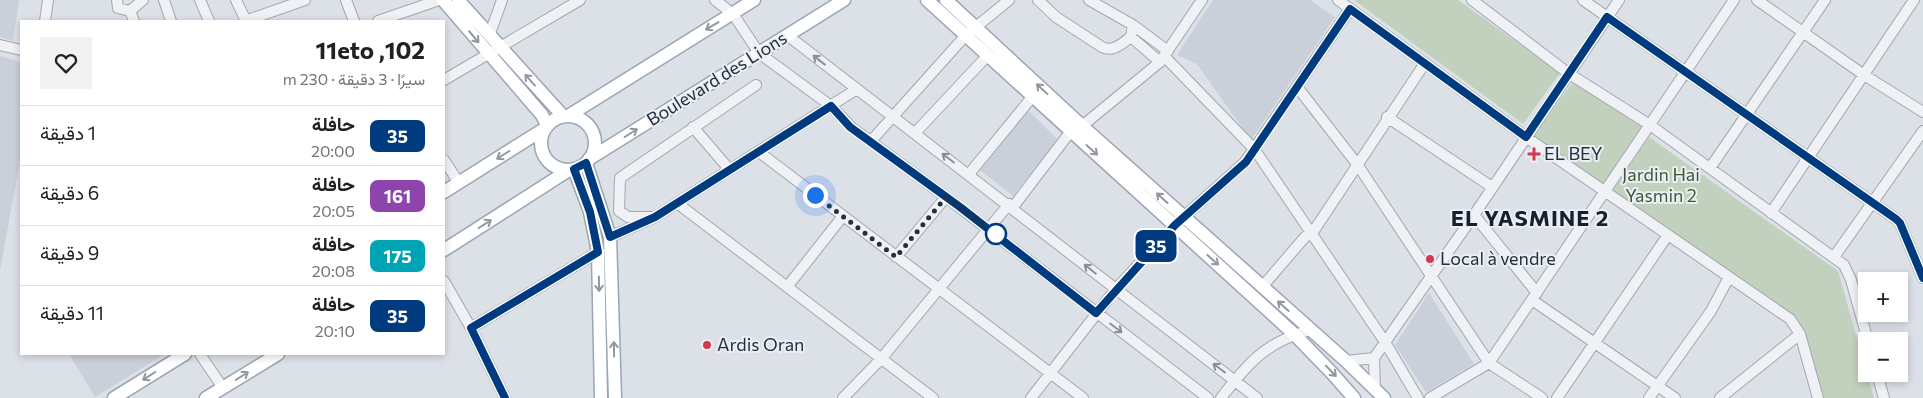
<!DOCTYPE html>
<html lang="ar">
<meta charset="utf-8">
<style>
body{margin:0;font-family:Commissioner,Vazirmatn,sans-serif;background:#f2f2f2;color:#202124;direction:rtl;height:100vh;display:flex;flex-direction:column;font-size:19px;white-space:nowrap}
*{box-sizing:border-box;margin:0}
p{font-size:16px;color:#757577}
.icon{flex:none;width:28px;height:28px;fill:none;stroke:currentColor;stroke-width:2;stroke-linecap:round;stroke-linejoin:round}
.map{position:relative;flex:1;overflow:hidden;direction:ltr}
.side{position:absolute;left:20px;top:20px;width:425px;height:335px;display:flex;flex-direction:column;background:#fff;border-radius:0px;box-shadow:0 2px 8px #0003;direction:rtl}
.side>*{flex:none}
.badge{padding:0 10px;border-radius:8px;font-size:18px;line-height:32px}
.tools{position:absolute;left:1858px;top:272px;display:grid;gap:10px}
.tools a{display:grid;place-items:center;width:50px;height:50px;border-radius:0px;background:#fff;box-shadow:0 2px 8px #0003;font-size:25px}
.you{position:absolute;width:25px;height:25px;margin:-12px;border:4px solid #fff;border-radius:50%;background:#1a73e8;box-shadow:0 0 0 8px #1a73e833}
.map>.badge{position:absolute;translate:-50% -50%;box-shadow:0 0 0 2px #fff}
.round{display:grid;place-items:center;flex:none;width:52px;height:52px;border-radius:0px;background:#f2f2f2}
.head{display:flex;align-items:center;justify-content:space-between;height:85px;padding:0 20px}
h1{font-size:24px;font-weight:700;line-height:38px}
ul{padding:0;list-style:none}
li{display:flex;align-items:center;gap:15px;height:60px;padding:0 20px;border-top:1px solid #e0e0e0}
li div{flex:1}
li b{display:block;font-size:19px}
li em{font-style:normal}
li .badge{min-width:55px;font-weight:700;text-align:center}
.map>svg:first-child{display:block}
.built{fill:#cad0d9}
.green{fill:#c2d1bd}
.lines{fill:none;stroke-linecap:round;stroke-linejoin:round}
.minor-casing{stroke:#a1a7b1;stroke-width:12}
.major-casing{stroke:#9ba5b3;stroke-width:15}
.minor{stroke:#eff1f5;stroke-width:10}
.major{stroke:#fff;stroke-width:12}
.oneway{stroke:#92979e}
.oneway2{stroke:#8a909a}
.line-casing{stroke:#fff;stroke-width:11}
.line{stroke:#003b80;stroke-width:8}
.walk{stroke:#252f3e;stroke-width:5;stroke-dasharray:0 9}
.poi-dot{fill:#d43954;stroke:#ebeff5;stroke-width:2}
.stop-dot{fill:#fff;stroke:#003b80;stroke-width:2.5}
.labels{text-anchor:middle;stroke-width:4;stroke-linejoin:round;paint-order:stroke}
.street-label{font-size:18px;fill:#252f3e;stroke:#ebeff5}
.poi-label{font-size:18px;fill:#252f3e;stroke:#ebeff5;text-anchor:start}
.park-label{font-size:18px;fill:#3a5a32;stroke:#ebeff5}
.district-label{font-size:22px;font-weight:bold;letter-spacing:1px;fill:#18202e;stroke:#ebeff5}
</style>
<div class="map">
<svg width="1923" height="398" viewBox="0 0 1923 398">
<rect width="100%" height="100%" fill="#dce0e7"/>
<path class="built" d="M0 0H19L13 41 0 37Z
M1213 0H1310L1335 17 1251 140 1197 64 1177 55Z
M0 56 21 62V156L0 270Z
M1027 109 1058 140 1013 196 980 170Z
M1429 293 1474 364 1426 392 1395 345Z
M69 354H165L95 397Z"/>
<path class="green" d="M1354 0H1458L1560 73 1523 124Z
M1573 82 1643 126 1604 184 1534 135Z
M1649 137 1838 271 1874 398H1815L1792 315 1613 190Z"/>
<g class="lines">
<defs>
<path id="minor" d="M117 0 118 8 130 11 143 0
M164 0 171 21
M200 0 209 21
M236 0 246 21
M346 0 354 21
M715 0 733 14 759 53 831 106 851 127 946 197 1208 398
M1038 0 1056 17 1102 47C1113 53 1122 43 1131 37L1160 62 1202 0
M1089 0 1133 25 1131 37
M1338 0 1526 137 1790 319 1800 334 1818 398
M1472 0 1568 73 1650 125 1844 265 1851 280 1868 341
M1583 0 1896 219 1900 223 1923 278
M1757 0 1864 75 1923 112
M130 11 134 21
M45 21 48 0
M245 21 305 0
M378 21 439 0
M1133 25 1168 51
M787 35 1257 398
M489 36 502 0
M0 45 21 50
M1164 56 1255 150 1385 342 1418 398
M444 80 580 0
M1298 88 1357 164 1489 363 1542 398
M1387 117 1492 187
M1082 126 1160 62
M693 127 729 169
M915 133 988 55
M871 141 966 35 1009 0
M759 152 1083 398
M444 160 459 183
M1710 168 1825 0
M969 174 1033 96
M677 203 933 398
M1013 207 1071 131
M1771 213 1914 0
M1474 215 1537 293
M651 217H628L619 211 620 178 756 85
M610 237 655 217 857 89
M896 257 946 197
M1834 257 1923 131
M444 281 471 328 505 398
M787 287 843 216
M1262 287 1305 237 1313 232 1425 63
M1532 300 1675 398
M471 328 598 252
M200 354 223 388
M1374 358 1474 215 1619 0
M1346 361 1374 358 1375 388
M1877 374 1884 398
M843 398 881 359 1009 204
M1031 398 1115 290 1175 225 1245 162 1350 9
M1221 398C1248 363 1266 342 1310 330
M1430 398 1489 363 1734 0
M1557 398 1668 235
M1649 398 1711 311 1729 277
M1720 398 1800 334"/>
<path id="major" d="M443 0 542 115 547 125
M458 0 563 116
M927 0 1294 334 1331 372 1354 398
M946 0 1082 126 1346 361 1384 398
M541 143a27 27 0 1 1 54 0a27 27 0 1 1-54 0Z
M568 116 754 0
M589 159 844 0
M586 163 610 237 615 398
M574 169 590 212 598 252 601 398
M444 192 544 129
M444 250 569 170
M114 398 185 354
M206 398 278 354"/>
</defs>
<use href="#minor" class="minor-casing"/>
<use href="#major" class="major-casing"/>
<use href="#minor" class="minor"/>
<use href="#major" class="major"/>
</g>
<defs><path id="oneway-shaft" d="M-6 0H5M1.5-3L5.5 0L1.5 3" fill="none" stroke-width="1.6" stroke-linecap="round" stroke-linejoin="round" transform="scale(1.25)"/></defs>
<g class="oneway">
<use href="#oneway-shaft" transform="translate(712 26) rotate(149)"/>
<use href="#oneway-shaft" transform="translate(474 37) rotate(50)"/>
<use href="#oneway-shaft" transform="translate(530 80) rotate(-132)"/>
<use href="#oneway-shaft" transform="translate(1042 89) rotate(-137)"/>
<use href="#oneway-shaft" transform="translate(631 133) rotate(-32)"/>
<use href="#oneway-shaft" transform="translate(1092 150) rotate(42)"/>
<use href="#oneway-shaft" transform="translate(503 155) rotate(148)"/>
<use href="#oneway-shaft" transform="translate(1162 198) rotate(-138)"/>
<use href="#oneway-shaft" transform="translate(485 224) rotate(-32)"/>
<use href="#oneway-shaft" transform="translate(1213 260) rotate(42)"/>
<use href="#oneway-shaft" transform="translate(599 284) rotate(89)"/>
<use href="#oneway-shaft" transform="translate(1283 306) rotate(-138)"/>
<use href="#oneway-shaft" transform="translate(614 349) rotate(-91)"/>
<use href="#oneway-shaft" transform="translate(1331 371) rotate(46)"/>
<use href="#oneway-shaft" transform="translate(149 376) rotate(148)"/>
<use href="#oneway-shaft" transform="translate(242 376) rotate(-32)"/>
</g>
<g class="oneway2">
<use href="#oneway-shaft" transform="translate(819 60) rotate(-142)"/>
<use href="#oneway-shaft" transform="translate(948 158) rotate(-143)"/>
<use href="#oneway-shaft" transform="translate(1090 269) rotate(-141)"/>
<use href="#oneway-shaft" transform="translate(1116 328) rotate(37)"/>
<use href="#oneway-shaft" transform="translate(1219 368) rotate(-143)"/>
</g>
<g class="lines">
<defs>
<path id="line" d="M505 398 471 328 598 252 590 212 574 169 586 163 610 237 655 217 831 106 850 127 960 207 1096 313 1175 225 1246 162 1350 9 1526 137 1607 17 1896 219 1900 223 1923 278"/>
</defs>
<use href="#line" class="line-casing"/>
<use href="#line" class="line"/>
<path class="walk" d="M815 195 896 257 946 197 1003 240 996 234"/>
</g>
<g class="poi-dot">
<path d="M1531.5 146.5h5v5h5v5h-5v5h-5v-5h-5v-5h5z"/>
<circle cx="1430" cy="259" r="5"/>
<circle cx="707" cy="345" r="5"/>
</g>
<circle class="stop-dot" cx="996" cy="234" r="10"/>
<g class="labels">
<g class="street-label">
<text transform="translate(717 79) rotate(-32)" y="6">Boulevard des Lions</text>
</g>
<g class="poi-label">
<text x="1544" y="160">EL BEY</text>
<text x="1440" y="265">Local à vendre</text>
<text x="717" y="351">Ardis Oran</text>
</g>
<g class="park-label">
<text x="1661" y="181">Jardin Hai<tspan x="1661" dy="21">Yasmin 2</tspan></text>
</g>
<g class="district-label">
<text x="1530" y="226">EL YASMINE 2</text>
</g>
</g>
</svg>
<div class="tools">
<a>+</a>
<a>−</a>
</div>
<div class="you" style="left:815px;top:195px"></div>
<b class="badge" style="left:1156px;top:246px;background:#003b80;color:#fff">35</b>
<section class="side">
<div class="head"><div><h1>102, 11eto</h1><p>سيرًا · 3 دقيقة · 230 m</p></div><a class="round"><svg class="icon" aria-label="heart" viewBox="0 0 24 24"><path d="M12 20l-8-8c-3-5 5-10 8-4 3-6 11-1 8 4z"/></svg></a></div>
<ul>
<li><span class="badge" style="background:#003b80;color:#fff">35</span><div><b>حافلة</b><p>20:00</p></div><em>1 دقيقة</em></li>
<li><span class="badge" style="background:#8e44ad;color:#fff">161</span><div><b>حافلة</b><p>20:05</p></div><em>6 دقيقة</em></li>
<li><span class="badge" style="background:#00a3b4;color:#fff">175</span><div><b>حافلة</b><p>20:08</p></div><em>9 دقيقة</em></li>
<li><span class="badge" style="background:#003b80;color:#fff">35</span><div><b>حافلة</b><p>20:10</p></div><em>11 دقيقة</em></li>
</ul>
</section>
</div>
